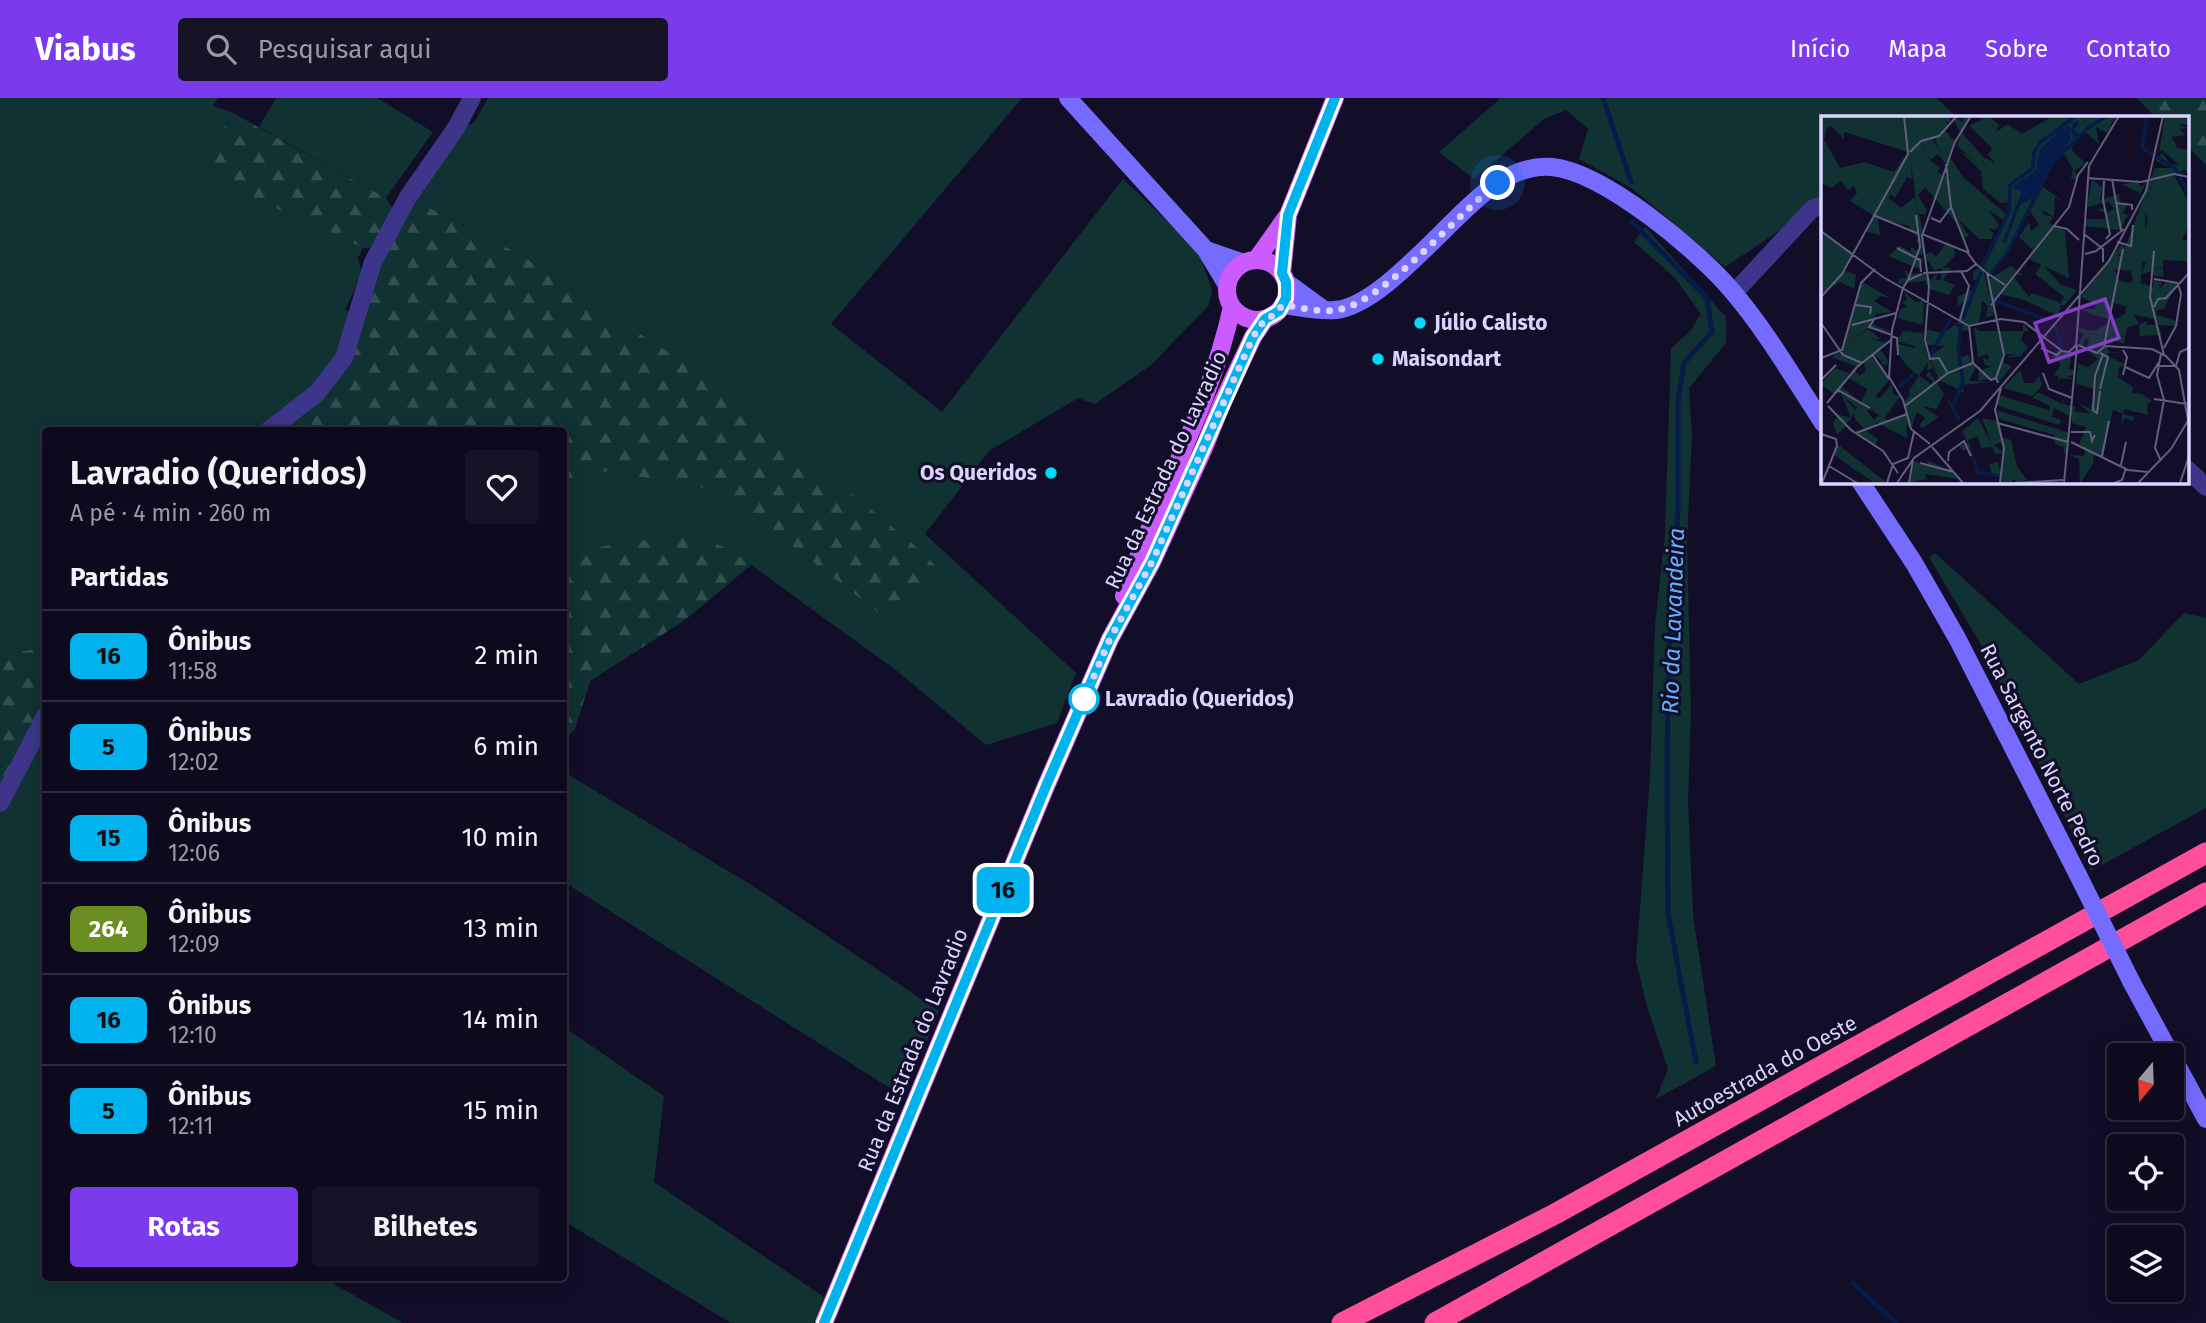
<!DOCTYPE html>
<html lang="pt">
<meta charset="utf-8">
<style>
body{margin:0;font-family:"Fira Sans",sans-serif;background:#171327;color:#f1f3f6;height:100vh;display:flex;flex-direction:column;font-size:26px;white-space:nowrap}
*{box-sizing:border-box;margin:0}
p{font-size:23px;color:#9b9aa4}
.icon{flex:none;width:38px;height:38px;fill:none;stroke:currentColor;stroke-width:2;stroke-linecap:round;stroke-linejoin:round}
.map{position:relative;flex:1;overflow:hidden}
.side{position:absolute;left:42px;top:329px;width:525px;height:854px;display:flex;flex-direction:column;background:#0e0a1e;border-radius:7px;box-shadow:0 4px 18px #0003,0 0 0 2px #2e2b3c}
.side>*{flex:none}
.badge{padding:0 14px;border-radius:10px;font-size:24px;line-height:46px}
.needle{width:46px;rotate:199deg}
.tools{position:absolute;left:2107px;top:945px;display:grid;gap:14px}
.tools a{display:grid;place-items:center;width:77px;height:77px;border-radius:7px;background:#0e0a1e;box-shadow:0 4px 18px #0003,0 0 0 2px #2e2b3c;font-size:35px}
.you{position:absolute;width:35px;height:35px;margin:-18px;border:5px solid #fff;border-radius:50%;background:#1a73e8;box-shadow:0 0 0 10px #1a73e833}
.map>.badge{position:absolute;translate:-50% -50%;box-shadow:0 0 0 4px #fff}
h2{padding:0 28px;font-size:26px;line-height:63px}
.round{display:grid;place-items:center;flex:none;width:74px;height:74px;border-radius:7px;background:#171327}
.summary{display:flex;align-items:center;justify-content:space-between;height:119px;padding:0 28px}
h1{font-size:33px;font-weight:700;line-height:52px}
.action{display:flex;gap:14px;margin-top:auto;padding:14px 28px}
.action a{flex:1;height:80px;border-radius:7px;background:#7c3aed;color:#fff;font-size:28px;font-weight:700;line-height:80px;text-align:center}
.action a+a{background:#171327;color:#f1f3f6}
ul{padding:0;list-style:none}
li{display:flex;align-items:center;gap:21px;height:91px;padding:0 28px;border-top:2px solid #2e2b3c}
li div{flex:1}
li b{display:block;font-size:26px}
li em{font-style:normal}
li .badge{min-width:77px;font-weight:700;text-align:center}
header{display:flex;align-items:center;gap:42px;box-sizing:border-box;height:98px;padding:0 35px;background:#7c3aed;color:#fff}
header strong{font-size:33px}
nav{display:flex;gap:38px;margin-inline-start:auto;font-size:24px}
.search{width:490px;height:63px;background:#171327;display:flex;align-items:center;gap:18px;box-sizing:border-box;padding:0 24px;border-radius:7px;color:#9b9aa4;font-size:26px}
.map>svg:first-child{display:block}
.green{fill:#103232}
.forest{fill:url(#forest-firs)}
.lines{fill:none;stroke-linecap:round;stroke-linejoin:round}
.stream{stroke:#061b48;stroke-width:5}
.street{stroke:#3d358a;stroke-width:18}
.secondary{stroke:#766bff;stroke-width:18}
.primary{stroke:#ca5bff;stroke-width:18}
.highway{stroke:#ff4f9b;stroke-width:21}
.secondary-bridge{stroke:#766bff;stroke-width:18}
.line-casing{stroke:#fff;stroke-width:16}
.line{stroke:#00b3ef;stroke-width:10}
.walk{stroke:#dbd4ff;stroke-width:7;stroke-dasharray:0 12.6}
.poi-dot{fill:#00d9ff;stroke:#130e28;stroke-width:2.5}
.stop-dot{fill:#fff;stroke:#00b3ef;stroke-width:3.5}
.labels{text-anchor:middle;stroke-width:6;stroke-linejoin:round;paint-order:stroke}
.poi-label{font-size:21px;font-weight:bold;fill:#dbd4ff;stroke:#130e28;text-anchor:start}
.street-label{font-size:21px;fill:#dbd4ff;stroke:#130e28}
.stop-label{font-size:21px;font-weight:bold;fill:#dbd4ff;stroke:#130e28;text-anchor:start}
.water-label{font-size:23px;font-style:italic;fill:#62afff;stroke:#130e28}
.inset-river{fill:none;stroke:#061b48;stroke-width:3.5}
.inset-road{fill:none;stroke:#635d7e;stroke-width:2}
.view{fill:#853dc5;fill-opacity:0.15;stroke:#853dc5;stroke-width:3.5}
.inset-edge{fill:none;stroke:#dbd4ff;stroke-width:3.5}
</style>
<header>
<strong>Viabus</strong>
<div class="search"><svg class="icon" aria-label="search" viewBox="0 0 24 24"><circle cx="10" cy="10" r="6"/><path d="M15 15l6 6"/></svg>Pesquisar aqui</div>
<nav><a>Início</a><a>Mapa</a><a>Sobre</a><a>Contato</a></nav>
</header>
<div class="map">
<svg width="2206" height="1225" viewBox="0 0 2206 1225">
<defs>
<pattern id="forest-firs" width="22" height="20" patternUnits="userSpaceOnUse" patternTransform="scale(1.75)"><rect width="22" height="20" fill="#103232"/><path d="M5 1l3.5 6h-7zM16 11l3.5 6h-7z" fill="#324f51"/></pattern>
</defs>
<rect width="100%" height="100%" fill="#130e28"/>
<path class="green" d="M0 0H218L213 8 231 14 205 77 363 150 358 160 362 175 345 212 357 217 344 260 271 332H46L45 550 0 556Z
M276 0H377L433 34 386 100 259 29Z
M488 0H1022L831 226 942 314 1123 81 1186 141 1201 161 1212 192 1209 207 1151 267 1095 306 1078 300 989 353 925 436 1076 575 1057 625 986 647 897 573 747 464 695 435 583 451 564 463V386L589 384 606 373 723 393 889 523 598 210 523 158 408 99 456 30 474 25Z
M1501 0H1936L1957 19H1823V107L1812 111 1725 169 1633 91 1579 61 1588 31 1566 12 1544 21 1474 81 1439 54Z
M1645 129 1726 219V245L1689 290 1692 338 1687 443 1691 615 1688 704 1693 817 1716 968 1656 1001 1668 971 1647 908 1636 863 1650 678 1655 527 1665 435 1671 251 1691 232 1701 216 1675 180 1634 144Z
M1935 455 2079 586 2139 562 2184 515 2206 520V710L2091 773 1980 545 1929 459Z
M45 616 46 1180H323L403 1225H0V704Z
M564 674 753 788 939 913 904 999 564 784Z
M564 929 664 998 654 1084 824 1199 814 1225H731L564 1123Z"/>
<path class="forest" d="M2136 0H2206V67L2187 48V19H2156Z
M231 14 386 100 393 111 374 149 363 150 204 77Z
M408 99 523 158 598 210 715 283 914 447 949 481 889 523 722 393 606 373 589 384 564 386V332H269L344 261 366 186Z
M695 435 735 455 751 467 685 522 590 583 575 631 564 642V463L583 451Z
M45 550V617L0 705V556Z"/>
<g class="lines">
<path class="stream" d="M1603 0 1631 84
M1631 123 1707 200 1712 234 1684 265 1678 304V412L1669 553 1667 660 1668 816 1696 964
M1853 1185 1896 1225"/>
<path class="street" d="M1734 195 1812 111 1823 107
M269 332 317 295 344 260 373 164 408 99 456 30 472 0
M2187 371 2206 389
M0 705 46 617"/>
<path class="secondary" d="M1068 0 1206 152 1227 187
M1206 152 1244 165
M1286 184 1323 211
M1283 207C1300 209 1319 214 1336 212 1386 206 1452 115 1497 85 1513 75 1532 67 1552 69 1604 74 1700 154 1733 194 1767 234 1794 281 1823 325
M1860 383 1914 465 1957 540 2078 777
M2132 885 2171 957
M2172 958 2206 1021"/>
<path class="primary" d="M1227 192a30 30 0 1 1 60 0a30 30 0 1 1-60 0Z
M1256 162 1288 117 1335 0
M1282 175 1288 117
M1124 498C1156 401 1210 310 1232 209
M824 1225 1046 688 1110 541 1152 464 1204 350 1223 303 1253 239 1265 221"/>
<path class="highway" d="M1342 1225 1555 1116 2206 755
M1435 1225 2206 795"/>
<path class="secondary-bridge" d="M2078 777 2132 885"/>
</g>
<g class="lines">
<defs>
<path id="line" d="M824 1225 1046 688 1099 566 1110 541 1152 464 1253 239 1265 221 1279 213 1286 200V184L1282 175 1288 117 1335 0"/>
</defs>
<use href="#line" class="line-casing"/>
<use href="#line" class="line"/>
<path class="walk" d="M1084 601 1110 541 1152 464 1253 239 1265 221 1272 218 1283 207C1301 209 1320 215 1337 212 1383 205 1458 115 1498 85"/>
</g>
<g class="poi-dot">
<circle cx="1420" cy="225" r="7"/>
<circle cx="1378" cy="261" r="7"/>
<circle cx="1051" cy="375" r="7"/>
</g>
<circle class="stop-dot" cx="1084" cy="601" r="14"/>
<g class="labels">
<g class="poi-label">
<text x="1434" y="232">Júlio Calisto</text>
<text x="1392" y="268">Maisondart</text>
<text x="1037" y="382" text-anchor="end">Os Queridos</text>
</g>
<g class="street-label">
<text transform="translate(1166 372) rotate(-65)" y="7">Rua da Estrada do Lavradio</text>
<text transform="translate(2042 657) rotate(63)" y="7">Rua Sargento Norte Pedro</text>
<text transform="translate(913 952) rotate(-68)" y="7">Rua da Estrada do Lavradio</text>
<text transform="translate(1765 973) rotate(-29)" y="7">Autoestrada do Oeste</text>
</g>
<g class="stop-label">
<text x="1105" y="608">Lavradio (Queridos)</text>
</g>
<g class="water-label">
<text transform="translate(1673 523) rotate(-88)" y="8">Rio da Lavandeira</text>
</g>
</g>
<g transform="translate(1821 18)">
<rect width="368" height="368" fill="#130e28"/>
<path d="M131 0 142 6V0H150L141 17 164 43 159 49 136 30 140 18ZM287 0H295L286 17 275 11 278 28 264 16ZM124 14 134 26 125 48 117 38 109 44 100 25 111 24 119 36 114 22ZM253 25 250 33 265 48 254 54 257 64 250 63 252 53 242 36ZM341 37 350 48 360 49 363 54 358 56 363 58 334 62 325 83 324 115H315L314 133 295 139 316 144 315 149 309 155 293 153 299 165 310 167 311 164 332 171 333 163 341 167 337 175 344 167 356 166 343 193 335 194 336 199 355 205V210L337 209 341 219 319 220 318 209 326 205V209H336L335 203 313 199 318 208 306 211 303 228 264 215 289 224 280 233 285 230 289 236H302L287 237 285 270 289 272 277 321 283 333 281 340 273 337 272 348 259 367 258 343 248 339 263 340 265 333 258 328 265 311 251 307V301L233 292 231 301 240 304 238 309 175 289 180 280 228 294 229 290 212 282 217 276 241 288 244 280 242 288 255 291 253 295 270 298 257 287 269 293 273 278V273L255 268 257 248 268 251 277 243 265 234 268 224 264 222 261 231 258 226 263 218 257 215 259 212 273 215 304 198 305 190 292 187 289 203 276 200 258 193H274L275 188 260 181 300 129 304 132 334 52H351L335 45ZM271 63 281 72 279 84 298 78 299 87 307 88 302 97 308 100 319 77 300 68 316 66 321 71 327 63 307 101H305L300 114 264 110V103H286V98L275 93 285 92 286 97 293 93 288 86 266 91ZM222 71 246 88 234 81 233 101 212 89ZM94 81 102 116V138L95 139 102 143 99 153 67 140 79 130 91 137 89 131 97 135 99 126 94 124 99 123 87 110 67 102ZM126 126 133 130 134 140 122 152H130L122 164 134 169 128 179 108 173 104 165 77 168 78 163 86 162 83 153 88 158 105 157 110 164 116 157 115 164H120L121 152 113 154 103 139 110 136 115 141ZM330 135 343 139 342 151 332 152H342L343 160H333L332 155 320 158ZM221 148 240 169 256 174 243 190 238 189 243 181 214 158ZM162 151 168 180 162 178 158 208 147 209 148 214 139 215 137 233 139 242 147 239 155 251 148 265 171 266 140 269 143 276 137 275 133 287 135 301 125 280 131 289 137 273 118 264 108 240 124 230 105 229 103 213 123 217 133 209 139 211 136 207 143 185 137 190 136 181 153 173 157 165 152 163V155ZM40 165 69 182 59 180 53 185 71 196 55 198 51 208 70 216 47 212 29 226 24 222ZM83 175 94 186 103 185 102 209 77 202 79 193 87 191 80 186 86 184ZM202 207 208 215H203L200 224 207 232 199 240 183 242 195 238 183 239 168 231 177 248 176 252 164 249 162 241 168 244 167 238 157 241 153 211 158 215H202ZM233 210 236 212 241 234 251 236 248 253 254 254 253 259 246 260 253 263 239 262 236 269 238 260 233 259 240 248 231 241 241 231ZM50 223 66 227 59 233 66 243 67 249 61 248 68 264 54 281 59 282 71 268 72 279 79 280 64 302 39 288 46 273 26 261 33 254 39 260 45 254 35 225 59 250 61 246 48 233ZM94 229 104 233 117 264 111 252 106 255 107 246 98 260 110 268 94 281 87 276 98 260 86 250 99 246 92 238ZM35 291 46 295 56 307 46 315 57 323 54 330 25 310 16 319 12 306 18 299 31 302 25 308 36 317 43 313 33 301ZM175 294 249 317 244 339 242 331 234 328 233 319 178 303ZM157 302 172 331 160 332 157 320 147 324 157 355 170 358 168 348 177 346 179 356 183 344 178 312 205 319 207 314 206 319 180 313 181 321 190 324 196 350 206 364 196 367 192 362V367H179V360L156 357 149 332 142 335 137 329 147 327 141 315ZM106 344 130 355 137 363 104 358 107 367 104 363 89 367 93 345 107 349Z" fill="#103232"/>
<path d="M129 0V7L124 5 128 9 112 24 120 35 110 24 100 26 109 44 119 52 116 56 130 63 123 55 128 40 143 62 185 98 182 103 168 95 178 109 174 114 168 112 173 118 170 123H158L137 103 148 120 142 122 138 110 104 71 97 79 106 94 104 99 97 97 90 48 91 63 86 61 74 82 70 78 67 82 82 93 68 102 87 110 57 102 59 119 46 116 52 99 29 85 36 77 33 70 27 74 20 65 10 72 0 67V1ZM11 11 23 23V16L27 17 87 36 73 56 43 46 19 52 3 24 6 12ZM168 0 178 9 175 16 187 8 201 18 232 0 249 3 213 32 211 51 187 72 188 86 180 87 162 73 160 55 138 34 159 48 165 42 174 47 167 39 171 32 148 10ZM344 0 367 1V9L357 8 366 12 359 13 364 19 351 21 356 32 367 34V57L341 34 338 37ZM353 59 367 85V112L361 123 367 125V145L343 144 330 135 325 147 322 145 319 170 314 168 309 155 316 144 301 142 302 133H314L315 115H324L327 103 322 91 334 63ZM218 88 223 99 233 101 228 107 244 115 248 162 208 143 214 136 198 121 208 106 210 115 218 109 208 93ZM0 116 33 137 23 154 35 159 33 173 19 166 0 178ZM190 150 201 159 191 158 208 181 210 177 238 186 240 193 235 199 201 183 177 178 172 199 165 202 167 190 161 184 162 178 168 179 166 164ZM47 213 60 223 50 224 51 238 46 242 33 228 45 243 36 251 11 241 21 234 24 222 29 226ZM82 215 102 217 104 233 76 225ZM164 222 179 224 183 247 191 250 177 267 174 262 157 265 158 255 177 248 168 231 159 228ZM76 228 94 232 93 238 100 237V247L86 250 77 238ZM288 241 304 248 298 252 297 261 312 271 311 277 321 278 331 285 326 288 327 299 303 293 302 298 313 301 312 305 304 302 300 310 301 297 292 294 283 333 275 328 289 272 280 269ZM14 252 28 257 20 270 48 293 43 297 21 279 35 295 30 302 20 277 13 278 0 268ZM199 254 203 267H213L218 259 221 269 212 280 182 272ZM108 255 123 278 116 293 101 290 118 301 102 312 98 310 104 302 96 296 90 312 85 309 86 322 56 307 53 304 60 297 67 306 86 298 83 287 89 278 94 281 112 266 105 259ZM161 302 176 305 182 326 173 329 183 337 174 338ZM16 330H19L66 367 52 366 13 339Z" fill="#103232" fill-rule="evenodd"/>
<path d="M253 0H287L269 10 233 46 183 144 169 158 162 151 156 168 162 145 187 96 188 68 211 51 210 40 220 25Z" fill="#103232"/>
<path d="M271 0 253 13 258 19 252 22 251 16 249 17 250 24 231 45 214 80 195 92 200 76 191 71 215 54 219 33 238 15 249 9 250 15 253 6 258 4 257 10Z" fill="#061b48"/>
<path class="inset-river" d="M326 0 321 32 354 52 368 78M183 127 197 89M161 152 188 96 189 69 212 52 213 36 221 25 255 0M167 161 185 139 232 46 268 11 286 0M175 185 226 204M142 203 160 156M235 212 241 233M109 239 130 203M77 272 94 257M138 305 132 290 142 266 137 232 140 208M153 342 156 356 178 360"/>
<path class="inset-road" d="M89 36 100 25 118 20 136 0M125 48 130 91 148 137M266 62 320 66 353 58 368 61M291 63 300 114M283 65 282 84 289 118 285 123M295 87 311 89V94M52 99 98 118M110 102 119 106 130 91M233 110 246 113 258 124M0 115 62 161 148 210 180 203 203 206 241 235 248 236 255 229M101 118 146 136 155 148M263 118 282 133V146M296 126 310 130 312 109M76 132 99 144 100 156M333 135 329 181 343 239M264 138 275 135 303 113M155 148 166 157 183 239 175 262 177 267M102 157 146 155 155 148M166 157 184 169M101 158 87 164 82 172 71 214 68 261 82 284 90 313 109 328M333 163 357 167M87 164 99 131 95 99M0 181 21 158 87 38 83 0M35 189 50 191 49 198M170 189 248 91 257 59 267 46M333 191 337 183 345 182 368 157M53 204 48 211 71 219M139 204 148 170 140 155M0 207 22 239 41 247M31 209 75 197M148 209 152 247 170 264 175 262M70 220 76 222 77 239M257 229 276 237 284 230 331 233 345 240 358 254 367 304M283 230 302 133M220 232 236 239 240 235M255 232 268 50 298 0M343 232 355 210 360 178 357 168M51 238 68 263M0 242 21 234 40 167 54 153M337 250H355L359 236 368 232M304 251 328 262 338 246M126 256 118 242 109 243 104 224 108 170 101 120 134 26 150 0M222 257 228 273 251 282M302 259 306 241 302 234M0 264 15 249M279 273 287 241 279 237M17 274 49 292M279 275 276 297 272 294 274 260 282 238M333 283 366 288M6 287 36 251 70 224M7 290 30 314 62 335 77 357M84 290 127 257 152 247M176 307 247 326M250 316H269L271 325 274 319M35 317 86 298M0 318 15 323 16 330 1 367M250 326 307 354 327 356M111 331 142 367M281 340 288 305M127 345 128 336 143 325 150 340M340 345 334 332 343 284 336 259 340 238M99 347 133 356M300 349 305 326M8 350 36 367M66 367 72 348 87 342 93 316M76 367 93 342 159 295 288 145 325 75 342 0M88 367 92 344M179 367 183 332 174 294 180 272M193 367 242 364M243 367 256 230M293 367 301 364 305 352M317 367 350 333 368 303M359 367 368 340"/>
<path class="view" d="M284 183 298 222 228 246 214 207Z"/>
<rect width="368" height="368" class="inset-edge"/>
</g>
</svg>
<div class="tools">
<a><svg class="needle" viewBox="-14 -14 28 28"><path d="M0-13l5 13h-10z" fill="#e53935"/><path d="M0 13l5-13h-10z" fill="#9b9aa4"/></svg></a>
<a><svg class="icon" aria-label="locate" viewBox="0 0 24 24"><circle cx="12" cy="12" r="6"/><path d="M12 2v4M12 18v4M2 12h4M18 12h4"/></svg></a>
<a><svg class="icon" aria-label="layers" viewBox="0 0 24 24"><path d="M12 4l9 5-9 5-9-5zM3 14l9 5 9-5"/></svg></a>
</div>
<div class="you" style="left:1498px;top:85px"></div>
<b class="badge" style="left:1003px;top:792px;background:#00b3ef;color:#111">16</b>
<section class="side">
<div class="summary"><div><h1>Lavradio (Queridos)</h1><p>A pé · 4 min · 260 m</p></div><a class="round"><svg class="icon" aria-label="heart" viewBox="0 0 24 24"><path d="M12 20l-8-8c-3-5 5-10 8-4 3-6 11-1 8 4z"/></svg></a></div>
<h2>Partidas</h2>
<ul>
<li><span class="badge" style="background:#00b3ef;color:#111">16</span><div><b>Ônibus</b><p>11:58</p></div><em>2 min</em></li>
<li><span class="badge" style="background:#00b3ef;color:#111">5</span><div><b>Ônibus</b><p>12:02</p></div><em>6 min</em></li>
<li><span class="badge" style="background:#00b3ef;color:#111">15</span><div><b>Ônibus</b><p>12:06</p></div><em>10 min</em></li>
<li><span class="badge" style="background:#6b8e23;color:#fff">264</span><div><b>Ônibus</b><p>12:09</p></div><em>13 min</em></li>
<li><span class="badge" style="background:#00b3ef;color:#111">16</span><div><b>Ônibus</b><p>12:10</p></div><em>14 min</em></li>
<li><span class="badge" style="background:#00b3ef;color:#111">5</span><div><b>Ônibus</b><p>12:11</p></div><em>15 min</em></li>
</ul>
<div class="action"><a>Rotas</a><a>Bilhetes</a></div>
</section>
</div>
